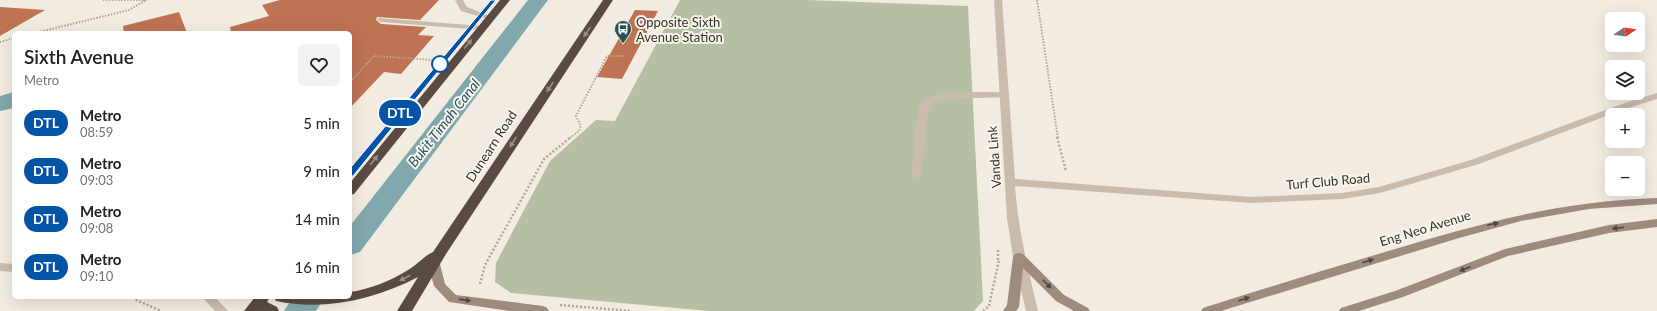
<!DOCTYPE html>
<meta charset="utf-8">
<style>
body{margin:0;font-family:Lato,sans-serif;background:#f2f2f2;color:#202124;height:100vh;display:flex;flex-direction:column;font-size:15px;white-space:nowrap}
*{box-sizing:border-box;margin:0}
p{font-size:13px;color:#757577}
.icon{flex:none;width:22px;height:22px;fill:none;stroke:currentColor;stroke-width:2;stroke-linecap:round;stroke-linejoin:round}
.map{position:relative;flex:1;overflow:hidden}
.details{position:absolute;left:12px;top:31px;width:340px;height:268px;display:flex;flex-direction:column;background:#fff;border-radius:6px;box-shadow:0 4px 16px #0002}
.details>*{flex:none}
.badge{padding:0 8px;border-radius:13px;font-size:14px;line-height:26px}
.needle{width:26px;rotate:77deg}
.buttons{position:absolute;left:1605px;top:12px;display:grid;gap:8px}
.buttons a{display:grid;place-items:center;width:40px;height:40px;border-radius:6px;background:#fff;box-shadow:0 4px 16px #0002;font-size:20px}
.map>.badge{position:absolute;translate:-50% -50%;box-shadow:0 0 0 2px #fff}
.round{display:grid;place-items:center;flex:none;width:42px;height:42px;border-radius:6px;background:#f2f2f2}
.head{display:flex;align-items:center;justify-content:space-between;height:68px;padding:0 12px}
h1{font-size:19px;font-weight:600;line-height:30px}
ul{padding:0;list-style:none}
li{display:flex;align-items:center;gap:12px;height:48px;padding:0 12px}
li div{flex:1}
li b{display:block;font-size:15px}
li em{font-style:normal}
li .badge{min-width:44px;font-weight:700;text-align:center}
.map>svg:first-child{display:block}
.green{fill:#b4c0a1}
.water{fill:#81a9ad}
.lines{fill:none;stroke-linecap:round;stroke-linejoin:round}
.canal{fill:#81a9ad;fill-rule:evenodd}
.building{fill:#be7353}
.path-far1{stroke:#b5a697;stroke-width:2;stroke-dasharray:1.5 1.5;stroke-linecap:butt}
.path{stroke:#b5a697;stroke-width:2.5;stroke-dasharray:2 2;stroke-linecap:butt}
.lane{fill:#cabcad;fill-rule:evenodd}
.street{fill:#cabcad;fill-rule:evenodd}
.secondary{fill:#9d8b7e;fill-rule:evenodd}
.highway{fill:#594b43;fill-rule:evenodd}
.oneway{fill:#998f87}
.oneway2{fill:#514740}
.line{fill:#0354a6;stroke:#fff}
.stop-dot{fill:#fff;stroke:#0354a6;stroke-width:2}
.labels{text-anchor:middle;stroke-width:4;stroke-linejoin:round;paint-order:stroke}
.poi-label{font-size:13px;fill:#38302b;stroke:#f9f5ed;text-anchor:start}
.street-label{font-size:13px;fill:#38302b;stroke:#f9f5ed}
.water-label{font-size:14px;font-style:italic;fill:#235157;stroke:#f9f5ed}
</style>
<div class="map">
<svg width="1657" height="311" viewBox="0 0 1657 311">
<rect width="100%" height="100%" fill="#f2ebe1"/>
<path class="green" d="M680 0H807L968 6 983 301 974 311H709L511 293 495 282 496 263 550 161 596 120 615 121Z"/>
<path class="water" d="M14 92V108L0 111V96Z"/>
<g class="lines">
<path class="canal" d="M528 0H548L360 252 350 255V226Z
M293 297H325L316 311H284Z"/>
</g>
<path class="building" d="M280 0H439L420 20 377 17 376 20 381 24 426 27 418 35 434 36 401 74 384 72 350 108V33H231L230 27 269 16 262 5Z
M0 7 45 10 0 36Z
M635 10 658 11 622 79 597 77Z
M179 12 187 33H124L123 26Z"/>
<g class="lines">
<path class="path-far1" d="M103 0H148
M1037 0 1058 138
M35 33 129 10 146 0
M0 42 14 38
M350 82 374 56 434 60
M570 138 579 131 581 126 576 116 607 56H625"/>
<path class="path" d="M1057 137 1066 171
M998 250V260
M480 284 485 265 544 159 571 137
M135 297 134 299 161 311
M560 305 631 311
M983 311 989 306 999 260"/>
<path class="lane" d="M455 0H463L467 7 495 18 491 20 461 11Z
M378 18 483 26 487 28 483 30 381 22 377 20Z
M1004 92 1007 93 1009 95 1007 97 946 99 935 101 929 106 926 127 922 176 917 179 913 178 912 176C913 159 914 119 920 105 928 88 987 93 1004 92Z"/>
<path class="street" d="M994 0H1002L1015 179 1251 197 1342 193 1379 187 1471 160 1619 105 1657 93V99L1625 109 1479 164 1380 193 1342 199 1251 203 1015 186C1018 229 1028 269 1038 311H1026L1013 257 1007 218Z
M0 263 14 264V272L0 271Z
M202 297H215L228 311H215Z"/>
<path class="secondary" d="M1657 198V204L1589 209 1521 221 1459 238 1221 311H1201L1203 308C1263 289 1324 270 1385 252 1478 224 1559 201 1657 198Z
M1657 219V227L1609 233 1508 256 1403 297 1359 311H1339L1341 308 1395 291 1505 249 1609 225Z
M1019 253 1023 254 1064 295 1088 308 1090 311H1074L1056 301 1023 268 1019 307 1016 311H1003L1007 305 1013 257 1015 254Z
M434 260 438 261 440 264 445 284 456 295 543 306 547 308 549 311H510L449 302 434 286 428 264 430 261Z"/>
<path class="highway" d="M500 0H510L354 194 350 195V183Z
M603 0H613L446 254 412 311H397L418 277C374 300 324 311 276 301L274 297H350V292C371 289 390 281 408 270 417 265 424 256 433 252Z
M255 297H270L267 302 277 307 279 311H244Z"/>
</g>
<defs><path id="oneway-solid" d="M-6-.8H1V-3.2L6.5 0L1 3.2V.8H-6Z"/></defs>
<g class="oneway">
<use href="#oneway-solid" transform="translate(587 32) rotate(124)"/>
<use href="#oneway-solid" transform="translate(468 44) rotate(-50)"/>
<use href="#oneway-solid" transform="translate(550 87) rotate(124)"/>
<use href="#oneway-solid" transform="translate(513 142) rotate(123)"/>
<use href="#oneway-solid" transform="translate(374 160) rotate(-51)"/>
<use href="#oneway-solid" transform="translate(405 278) rotate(153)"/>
</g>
<g class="oneway2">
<use href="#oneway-solid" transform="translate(1493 224) rotate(-12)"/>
<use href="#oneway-solid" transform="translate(1618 228) rotate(173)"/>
<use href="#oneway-solid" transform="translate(1368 261) rotate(-17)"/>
<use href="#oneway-solid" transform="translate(1465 269) rotate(159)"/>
<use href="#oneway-solid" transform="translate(1047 284) rotate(45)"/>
<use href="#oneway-solid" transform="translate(1244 299) rotate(-17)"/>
<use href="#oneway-solid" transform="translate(465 300) rotate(8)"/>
</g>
<path class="line" d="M491 0H496L353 176H347V172Z"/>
<defs>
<symbol id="bus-pin" viewBox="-11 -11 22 30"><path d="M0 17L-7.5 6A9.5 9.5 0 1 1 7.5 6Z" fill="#235157" stroke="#f9f5ed"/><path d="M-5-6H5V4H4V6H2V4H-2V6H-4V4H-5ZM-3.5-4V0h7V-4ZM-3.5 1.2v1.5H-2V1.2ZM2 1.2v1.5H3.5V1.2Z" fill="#fff"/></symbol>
</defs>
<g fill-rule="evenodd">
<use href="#bus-pin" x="613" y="19" width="20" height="27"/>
</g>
<circle class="stop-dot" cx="440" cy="64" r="8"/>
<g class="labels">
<g class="poi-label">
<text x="636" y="27">Opposite Sixth<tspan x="636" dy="15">Avenue Station</tspan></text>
</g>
<g class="street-label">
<text transform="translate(491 146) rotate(-57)" y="5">Dunearn Road</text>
<text transform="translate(994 157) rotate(-94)" y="5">Vanda Link</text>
<text transform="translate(1328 181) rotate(-5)" y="5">Turf Club Road</text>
<text transform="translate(1425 228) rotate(-17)" y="5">Eng Neo Avenue</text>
</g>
<g class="water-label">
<text transform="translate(444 123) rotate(-52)" y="5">Bukit Timah Canal</text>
</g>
</g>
</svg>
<div class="buttons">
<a><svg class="needle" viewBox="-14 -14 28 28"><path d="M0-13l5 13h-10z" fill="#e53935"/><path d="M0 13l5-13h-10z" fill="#757577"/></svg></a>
<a><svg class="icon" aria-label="layers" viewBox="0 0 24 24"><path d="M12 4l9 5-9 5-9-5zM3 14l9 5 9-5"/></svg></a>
<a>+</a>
<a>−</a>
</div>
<b class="badge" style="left:400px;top:113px;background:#0354a6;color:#fff">DTL</b>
<section class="details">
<div class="head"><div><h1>Sixth Avenue</h1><p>Metro</p></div><a class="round"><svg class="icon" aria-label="heart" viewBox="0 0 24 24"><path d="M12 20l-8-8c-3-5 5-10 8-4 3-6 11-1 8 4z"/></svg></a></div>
<ul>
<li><span class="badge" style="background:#0354a6;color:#fff">DTL</span><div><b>Metro</b><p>08:59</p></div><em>5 min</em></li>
<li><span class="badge" style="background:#0354a6;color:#fff">DTL</span><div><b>Metro</b><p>09:03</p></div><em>9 min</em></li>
<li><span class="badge" style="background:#0354a6;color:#fff">DTL</span><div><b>Metro</b><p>09:08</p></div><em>14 min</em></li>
<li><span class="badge" style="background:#0354a6;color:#fff">DTL</span><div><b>Metro</b><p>09:10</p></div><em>16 min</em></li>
</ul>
</section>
</div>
